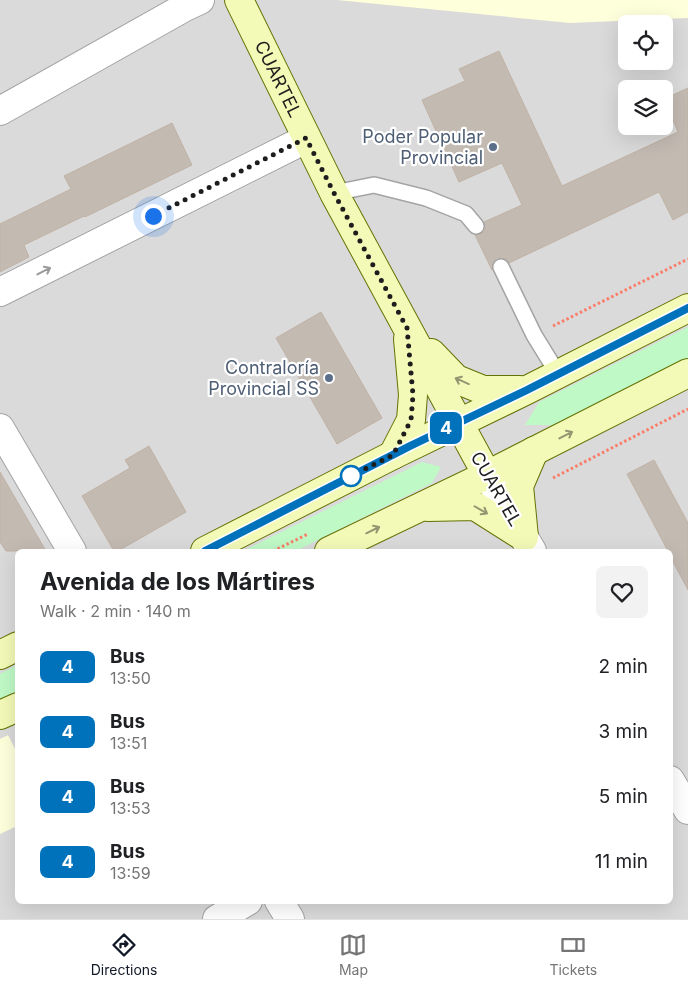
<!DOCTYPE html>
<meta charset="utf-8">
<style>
body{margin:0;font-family:Inter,sans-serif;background:#f2f2f2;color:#202124;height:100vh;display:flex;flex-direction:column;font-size:19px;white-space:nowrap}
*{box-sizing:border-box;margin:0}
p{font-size:16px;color:#757577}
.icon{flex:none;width:28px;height:28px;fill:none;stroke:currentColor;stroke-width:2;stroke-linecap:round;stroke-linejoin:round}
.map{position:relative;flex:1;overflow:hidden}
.details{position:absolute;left:15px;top:549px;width:658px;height:355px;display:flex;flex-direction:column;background:#fff;border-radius:8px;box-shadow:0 5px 20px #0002}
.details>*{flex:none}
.badge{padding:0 10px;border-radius:8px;font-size:18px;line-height:32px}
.fabs{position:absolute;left:618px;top:15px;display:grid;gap:10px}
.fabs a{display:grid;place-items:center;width:55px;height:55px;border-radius:8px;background:#fff;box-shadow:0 5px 20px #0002;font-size:25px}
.you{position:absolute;width:25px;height:25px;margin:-12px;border:4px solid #fff;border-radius:50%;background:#1a73e8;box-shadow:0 0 0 8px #1a73e833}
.map>.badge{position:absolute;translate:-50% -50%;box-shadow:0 0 0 2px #fff}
.round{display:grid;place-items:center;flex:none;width:52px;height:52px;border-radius:8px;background:#f2f2f2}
.headline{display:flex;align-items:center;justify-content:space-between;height:85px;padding:0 25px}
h1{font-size:24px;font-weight:700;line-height:38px}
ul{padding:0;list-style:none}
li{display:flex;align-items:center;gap:15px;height:65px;padding:0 25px}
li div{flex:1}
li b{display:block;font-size:19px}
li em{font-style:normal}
li .badge{min-width:55px;font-weight:700;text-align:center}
.tabs{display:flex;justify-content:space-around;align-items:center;height:70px;border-top:1px solid #e0e0e0;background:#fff;font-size:14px;color:#757577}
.tabs a{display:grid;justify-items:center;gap:2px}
.tabs .on{color:#111827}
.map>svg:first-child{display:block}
.residential{fill:#dbdada;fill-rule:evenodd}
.education{fill:#feffdb}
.park{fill:#bff9c6}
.building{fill:#c3bab2;stroke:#c0b2a5}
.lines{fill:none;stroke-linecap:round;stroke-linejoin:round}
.lane-casing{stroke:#a4a4a4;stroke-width:18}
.street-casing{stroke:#a4a4a4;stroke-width:30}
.secondary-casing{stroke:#637205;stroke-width:30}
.path{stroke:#f97d69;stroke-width:3;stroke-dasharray:2.5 2.5;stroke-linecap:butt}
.lane{stroke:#fff;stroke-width:15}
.street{stroke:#fff;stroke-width:28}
.secondary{stroke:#f3f9b6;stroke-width:28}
.oneway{stroke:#999}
.oneway2{stroke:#939671}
.line-casing{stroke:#fff;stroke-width:11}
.line{stroke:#0072bc;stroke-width:8}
.walk{stroke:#1d1d1d;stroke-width:5;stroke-dasharray:0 9}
.service-dot{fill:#5c6f8a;stroke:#fff;stroke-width:2}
.stop-dot{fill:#fff;stroke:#0072bc;stroke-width:2.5}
.labels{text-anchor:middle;stroke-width:4.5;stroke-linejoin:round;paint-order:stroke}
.street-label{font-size:18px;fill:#1d1d1d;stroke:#fff}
.service-label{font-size:18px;fill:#4e5e75;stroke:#fff;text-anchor:end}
</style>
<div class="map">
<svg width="688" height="919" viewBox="0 0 688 919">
<rect width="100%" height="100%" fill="#eeebe3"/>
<path class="residential" d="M0 0H688V919H0ZM626 24H664V61H626ZM626 89H664V126H626ZM18 551H670V901H18Z"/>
<path class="education" d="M337 0H688V18L570 23Z
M8 735 17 753V826L0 834V739Z"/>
<path class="park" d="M688 327V358L556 425H525L539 402Z
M422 462 441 467 432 483 296 551H243Z
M17 665V695L0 703V674Z"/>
<path class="building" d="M499 51 562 186 678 132 664 99 688 88V212L673 220 659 192 509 263 506 259 497 258 493 262 492 270 475 235 482 233 485 230 484 222 522 205 502 163 459 182 422 100 465 81 459 69Z
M172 123 192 165 85 217 84 216 24 245 29 257 0 272V224L71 189 64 176Z
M321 312 382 418 337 444 276 338Z
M149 446 186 512 118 551H114L82 496 130 468 125 460Z
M654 460 688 523V590L670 556V551H668L627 474Z
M0 472 46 551H6L0 542Z"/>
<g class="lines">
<defs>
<path id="lane" d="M334 193 374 185 426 198 466 214 476 226
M501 267 534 335 558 374"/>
<path id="street" d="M0 111 185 7 200 0
M0 292 306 139
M0 428 72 551
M487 475 532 551
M670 780 688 810
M279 901 290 919
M217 919 248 901"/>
<g id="secondary">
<path id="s1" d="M239 0 334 193 487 475"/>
<path d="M431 353 456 379 483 390H520"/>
<path d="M393 455 411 420 413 395 408 339"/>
<path d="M428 507 475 506 524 537"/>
<path d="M524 537 519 486 534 451"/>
<path d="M205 551 393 455 527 390 688 308"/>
<path d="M329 551 487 475 688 373"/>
<path d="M0 655 18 646"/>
<path d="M0 715 18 707"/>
</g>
</defs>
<use href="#lane" class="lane-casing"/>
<use href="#street" class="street-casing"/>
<use href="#secondary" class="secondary-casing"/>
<path class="path" d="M553 326 688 259
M553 478 688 409
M273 551 308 534"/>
<use href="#lane" class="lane"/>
<use href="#street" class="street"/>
<use href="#secondary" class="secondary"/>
</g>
<defs><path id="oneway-shaft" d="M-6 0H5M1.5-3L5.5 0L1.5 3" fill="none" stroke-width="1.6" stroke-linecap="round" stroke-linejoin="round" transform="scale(1.25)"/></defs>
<use class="oneway" href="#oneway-shaft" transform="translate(44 271) rotate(-27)"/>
<g class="oneway2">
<use href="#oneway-shaft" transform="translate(462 381) rotate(-156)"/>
<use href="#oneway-shaft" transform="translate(566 435) rotate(-27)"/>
<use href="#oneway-shaft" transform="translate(481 510) rotate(30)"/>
<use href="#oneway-shaft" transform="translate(373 530) rotate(-26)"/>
</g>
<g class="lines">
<defs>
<path id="line" d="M205 551 410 446 527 390 688 308"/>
</defs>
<use href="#line" class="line-casing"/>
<use href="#line" class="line"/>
<path class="walk" d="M153 216 306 138 334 193 407 328 413 395 411 420 393 455 351 476"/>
</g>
<g class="service-dot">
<circle cx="493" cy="147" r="5"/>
<circle cx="329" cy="378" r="5"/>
</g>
<circle class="stop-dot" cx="351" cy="476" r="10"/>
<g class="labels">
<g class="street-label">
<text dy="6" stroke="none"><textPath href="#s1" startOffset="88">CUARTEL</textPath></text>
<text transform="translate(496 489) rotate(60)" y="6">CUARTEL</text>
</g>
<g class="service-label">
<text x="483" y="143">Poder Popular<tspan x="483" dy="21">Provincial</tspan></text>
<text x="319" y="374">Contraloría<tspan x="319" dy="21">Provincial SS</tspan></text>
</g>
</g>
</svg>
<div class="fabs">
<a><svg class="icon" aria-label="locate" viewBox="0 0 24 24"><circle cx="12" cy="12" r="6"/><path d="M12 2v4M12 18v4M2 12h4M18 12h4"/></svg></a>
<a><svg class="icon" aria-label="layers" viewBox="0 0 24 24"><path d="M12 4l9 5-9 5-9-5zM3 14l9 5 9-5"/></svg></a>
</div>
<div class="you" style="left:153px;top:216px"></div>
<b class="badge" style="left:446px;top:428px;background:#0072bc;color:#fff">4</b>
<section class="details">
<div class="headline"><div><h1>Avenida de los Mártires</h1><p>Walk · 2 min · 140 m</p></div><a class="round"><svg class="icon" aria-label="heart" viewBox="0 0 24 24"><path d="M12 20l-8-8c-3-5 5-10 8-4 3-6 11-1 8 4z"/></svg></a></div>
<ul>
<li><span class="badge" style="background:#0072bc;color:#fff">4</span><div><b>Bus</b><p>13:50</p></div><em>2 min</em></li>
<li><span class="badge" style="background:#0072bc;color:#fff">4</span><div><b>Bus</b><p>13:51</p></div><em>3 min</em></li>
<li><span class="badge" style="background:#0072bc;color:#fff">4</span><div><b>Bus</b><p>13:53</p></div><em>5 min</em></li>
<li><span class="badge" style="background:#0072bc;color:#fff">4</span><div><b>Bus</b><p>13:59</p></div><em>11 min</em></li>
</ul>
</section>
</div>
<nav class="tabs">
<a class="on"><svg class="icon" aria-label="directions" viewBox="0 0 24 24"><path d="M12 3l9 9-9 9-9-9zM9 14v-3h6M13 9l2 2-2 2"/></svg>Directions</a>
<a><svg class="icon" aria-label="map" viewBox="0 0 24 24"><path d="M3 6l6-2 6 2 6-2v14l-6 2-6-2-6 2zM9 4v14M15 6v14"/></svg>Map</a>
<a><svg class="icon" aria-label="tickets" viewBox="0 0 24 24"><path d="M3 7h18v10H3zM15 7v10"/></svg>Tickets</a>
</nav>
